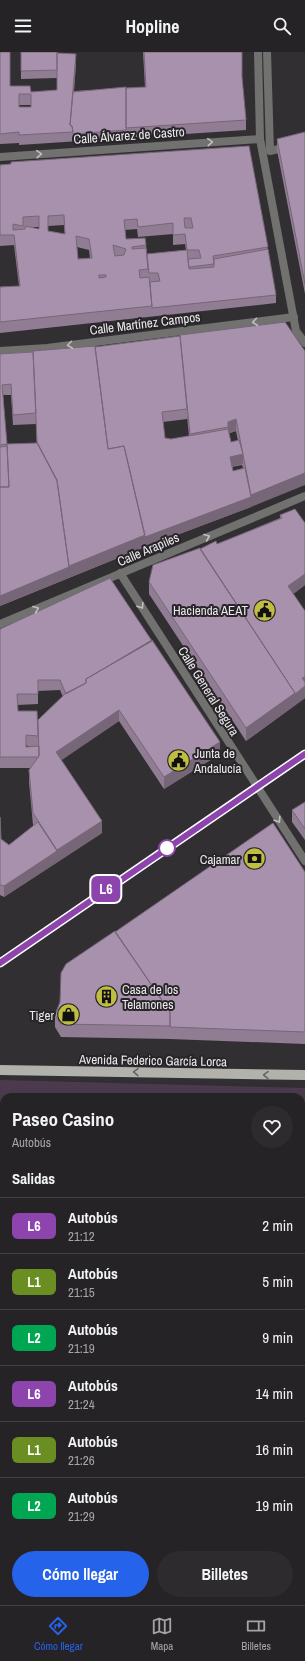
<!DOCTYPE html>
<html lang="es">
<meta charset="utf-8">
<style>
body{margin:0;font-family:"Archivo Narrow",sans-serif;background:#2e2b2e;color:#f1f3f6;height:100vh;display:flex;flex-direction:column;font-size:15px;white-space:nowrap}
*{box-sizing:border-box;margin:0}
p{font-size:13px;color:#a4a4a7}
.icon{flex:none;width:22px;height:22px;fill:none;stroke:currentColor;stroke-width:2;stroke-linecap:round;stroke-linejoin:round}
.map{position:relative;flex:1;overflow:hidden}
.panel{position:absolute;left:0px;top:1041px;width:305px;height:512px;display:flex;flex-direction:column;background:#262326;border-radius:12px 12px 0 0;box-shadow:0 4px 16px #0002,0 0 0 1px #424043}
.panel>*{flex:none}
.badge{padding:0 8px;border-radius:6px;font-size:14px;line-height:26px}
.map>.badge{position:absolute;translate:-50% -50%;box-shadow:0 0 0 2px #fff}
h2{padding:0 12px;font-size:15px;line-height:36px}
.round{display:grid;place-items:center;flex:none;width:42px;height:42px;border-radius:21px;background:#2e2b2e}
.overview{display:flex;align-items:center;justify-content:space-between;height:68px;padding:0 12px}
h1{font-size:19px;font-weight:800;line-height:30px}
.action{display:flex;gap:8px;margin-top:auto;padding:8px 12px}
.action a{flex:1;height:46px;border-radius:24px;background:#2563eb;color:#fff;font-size:16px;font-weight:800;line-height:46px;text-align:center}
.action a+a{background:#2e2b2e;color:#f1f3f6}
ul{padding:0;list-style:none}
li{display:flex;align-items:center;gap:12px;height:56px;padding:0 12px;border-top:1px solid #424043}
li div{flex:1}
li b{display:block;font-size:15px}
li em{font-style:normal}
li .badge{min-width:44px;font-weight:700;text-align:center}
header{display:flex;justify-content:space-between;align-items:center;height:52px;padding:0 12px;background:#262326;font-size:18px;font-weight:800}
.tabs{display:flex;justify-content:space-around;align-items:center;height:56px;border-top:1px solid #424043;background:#262326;font-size:11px;color:#a4a4a7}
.tabs a{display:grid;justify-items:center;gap:2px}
.tabs .active{color:#2563eb}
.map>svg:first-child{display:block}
.green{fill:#4c3b4f}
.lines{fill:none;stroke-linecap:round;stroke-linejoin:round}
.pedestrian{stroke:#71726f;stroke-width:8}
.minor{stroke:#71726f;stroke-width:8}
.tertiary{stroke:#71726f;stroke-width:8}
.primary{stroke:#b2b2ad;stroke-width:10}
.wall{fill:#907d94;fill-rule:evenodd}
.shaded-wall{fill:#766678}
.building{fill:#a891ac;stroke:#766678;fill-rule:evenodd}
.oneway{stroke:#c0bfc0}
.oneway2{stroke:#666464}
.line-casing{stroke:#fff;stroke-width:9}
.line{stroke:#8e44ad;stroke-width:6}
.stop-dot{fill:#fff;stroke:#8e44ad;stroke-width:2}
.labels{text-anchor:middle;stroke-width:4;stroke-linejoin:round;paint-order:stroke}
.street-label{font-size:13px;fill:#ebe9ec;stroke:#282529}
.poi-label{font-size:13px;fill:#ebe9ec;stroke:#282529;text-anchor:end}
</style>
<header><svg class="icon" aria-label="menu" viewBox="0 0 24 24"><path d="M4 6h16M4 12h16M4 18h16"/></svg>Hopline<svg class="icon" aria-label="search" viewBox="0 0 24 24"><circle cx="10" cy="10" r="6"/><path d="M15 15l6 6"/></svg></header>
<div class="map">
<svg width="305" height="1553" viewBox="0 0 305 1553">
<rect width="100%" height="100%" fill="#322f33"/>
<path class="green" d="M0 1028 305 1036V1150H301V1045H4V1142H0Z"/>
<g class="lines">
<path class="pedestrian" d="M267 0 270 99 305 91"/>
<path class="minor" d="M0 105 260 87
M0 299 47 296 294 265
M120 521 305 809
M0 572 305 444
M301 1340 305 1345"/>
<path class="tertiary" d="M258 0 260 87 296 279 305 291
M0 1388 4 1393
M136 1549 140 1553"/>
<path class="primary" d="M0 1018 305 1023
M0 1159H4
M301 1166H305"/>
</g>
<path class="wall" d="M0 0 10 34 31 40 57 38V26L21 27V0L57 1 76 12 74 39 145 35 143 0H242V25L246 68V78L19 93V91L0 92ZM19 53H31V55H19Z
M305 80V242L277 98V87Z
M249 94 276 243V251L0 281V235L19 234 14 193 0 194V113ZM64 173 65 182 48 179V174ZM30 175H39V177ZM137 177 138 185 173 182V193L185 192 186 198 147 202 146 193 126 187 125 178ZM77 195 89 198 90 206 78 207Z
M285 270 251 455 145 495 0 554V302L95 295ZM3 343H11L13 373 36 372 37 391 7 394ZM187 364 189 384 171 387 165 386 163 370 187 367ZM236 379 238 389 231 390 229 381ZM242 413 243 416 233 419 232 415Z
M280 463 305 471V533L293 542 305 559V646L246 689 149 542V530L200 497 217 492 280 466Z
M0 577 220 702 164 737 119 669 61 708 102 781 4 845 0 843V765L1 787 9 793 34 774 33 773 29 730V718L31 716H0ZM60 638 63 645 38 668 18 659 17 653 38 652V639ZM26 693 28 694H37L26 695Z
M305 750V788L292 770V758Z
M305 820V992L170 987 61 985 55 975V963L115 880Z
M301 1215H305V1307L301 1301Z
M0 1216 4 1217V1321L0 1316Z
M4 1472V1549H109L112 1553H1L0 1552V1475Z
M210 1549H301L305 1553H213Z"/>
<path class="shaded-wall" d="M76 2V12L71 76 70 75Z
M236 367V379L228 382V370Z
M243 402V412L230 415V405Z
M305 421V433L251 455 145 495 0 554V544L69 514 145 483 251 443Z
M305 522V533L288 546V534Z
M305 625V646L246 689V676Z
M119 658V669L56 712V700Z
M220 690V702L164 737V725Z
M102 769V781L4 845V834L57 799V798Z
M305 1395V1408L301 1412V1399Z"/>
<path class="building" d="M0 0H10V34H30L31 40 57 38V1L76 2 70 73 72 74 73 80 19 83V80L0 82ZM19 42H31V55H19Z
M21 0H57V18L21 19Z
M144 0H242V25L246 68 126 76V36L146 35Z
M126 35V78L73 82 72 74 70 73 73 40Z
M305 80V232L277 87Z
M249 94 268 195 213 204 214 212 189 215 188 207 201 206 199 198H187L185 182 173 183V171L138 175 137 167 124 168 126 187 145 186 146 193 132 195V197L146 196 148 217 139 218 140 226 149 225 152 254 0 270V235L20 234 14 183H0V113L11 112V110ZM64 163 65 182 48 179V164ZM39 164V177L25 174V177L13 178V172L23 174V165ZM184 166H191L193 176H185ZM76 184 89 187 92 206 78 207ZM113 193 126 197 124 203 115 204ZM99 223H106V225L99 226Z
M268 197 276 243 152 256 150 230 160 229 158 221H149L147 202 187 198 189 217 214 215V207Z
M285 270 305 299V421L251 443 236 367 228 370V375L190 382 180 283Z
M180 284 187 357 162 360 165 386 171 387 228 377 231 390 239 388 243 402 230 405 233 419 245 416 251 445 145 485 124 394 108 397 95 295Z
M95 294 108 397 124 394 145 483 69 514 57 428 37 390 33 299Z
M33 300 36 361 13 363 11 332 2 333 7 392 0 393V302Z
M37 391 57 429 69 515 0 544V435H9L7 392Z
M7 394 9 435H0V395Z
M295 457 305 471V522L288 534 305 559V625L302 626 305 630V634L295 642V641L200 497 216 489 217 492 282 466 280 463Z
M200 496 295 641 246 676 149 530 153 513Z
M110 526 152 589 86 627V631L66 642 60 628H38V642H17L18 659H37L38 684 26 683V695L39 694V704L38 705H0V577Z
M152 588 220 690 164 725 119 658 56 700 102 769 57 798 33 761 29 718 39 704 38 668 66 641 86 631V627Z
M305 750V777L292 758Z
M0 765 1 787 9 793 38 770 57 799 4 834 0 833Z
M273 771 305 820V980L170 975V960L115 880Z
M115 879 170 960V974L61 972 55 963 60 950 61 921 66 912Z
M301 1215H305V1294L301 1288Z
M0 1216 4 1217V1308L0 1303Z
M301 1362 305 1367V1395L301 1399Z
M4 1472V1544L0 1539V1475Z
M305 1486V1553H224L221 1549H301V1489Z
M8 1549H109L112 1553H11Z"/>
<defs><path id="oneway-chevron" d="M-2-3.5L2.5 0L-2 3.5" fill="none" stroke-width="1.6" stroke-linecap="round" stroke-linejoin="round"/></defs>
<g class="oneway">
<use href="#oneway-chevron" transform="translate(210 90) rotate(-4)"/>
<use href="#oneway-chevron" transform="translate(39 102) rotate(-4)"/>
<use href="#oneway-chevron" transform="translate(255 270) rotate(173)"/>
<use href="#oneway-chevron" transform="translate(70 293) rotate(173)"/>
<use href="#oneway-chevron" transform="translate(207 485) rotate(-23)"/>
<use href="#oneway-chevron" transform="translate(141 554) rotate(58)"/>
<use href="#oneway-chevron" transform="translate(36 557) rotate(-23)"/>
<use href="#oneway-chevron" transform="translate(278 768) rotate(57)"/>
</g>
<g class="oneway2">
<use href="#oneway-chevron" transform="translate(136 1020) rotate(-179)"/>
<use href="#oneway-chevron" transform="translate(266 1023) rotate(-179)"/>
</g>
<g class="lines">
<defs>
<path id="line" d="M0 911 305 702"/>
</defs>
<use href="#line" class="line-casing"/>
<use href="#line" class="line"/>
</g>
<defs>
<symbol id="civic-disc" viewBox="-11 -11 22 22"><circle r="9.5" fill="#c0be41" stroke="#282529"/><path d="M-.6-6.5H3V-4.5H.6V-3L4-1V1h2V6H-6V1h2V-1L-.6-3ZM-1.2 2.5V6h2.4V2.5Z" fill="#111"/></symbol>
<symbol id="bank-disc" viewBox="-11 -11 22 22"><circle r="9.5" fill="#c0be41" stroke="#282529"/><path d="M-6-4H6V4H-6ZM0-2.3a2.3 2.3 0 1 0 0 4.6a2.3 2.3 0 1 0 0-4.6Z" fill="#111"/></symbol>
<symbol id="building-disc" viewBox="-11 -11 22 22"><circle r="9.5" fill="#c0be41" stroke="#282529"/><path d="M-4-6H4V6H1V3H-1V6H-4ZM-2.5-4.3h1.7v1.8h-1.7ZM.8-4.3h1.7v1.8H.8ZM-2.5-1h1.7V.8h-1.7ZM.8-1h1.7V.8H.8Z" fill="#111"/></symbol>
<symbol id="shop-disc" viewBox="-11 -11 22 22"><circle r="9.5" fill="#c0be41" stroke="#282529"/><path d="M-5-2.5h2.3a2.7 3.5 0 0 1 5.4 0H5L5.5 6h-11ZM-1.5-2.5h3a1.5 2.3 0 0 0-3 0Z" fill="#111"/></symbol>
</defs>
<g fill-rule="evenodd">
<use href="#civic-disc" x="252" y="546" width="25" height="25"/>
<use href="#civic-disc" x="166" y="696" width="25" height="25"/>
<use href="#bank-disc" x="242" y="794" width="25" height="25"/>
<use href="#building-disc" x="94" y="932" width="25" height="25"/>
<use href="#shop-disc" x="56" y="950" width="25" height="25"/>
</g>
<circle class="stop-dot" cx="167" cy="796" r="8"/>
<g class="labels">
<g class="street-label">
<text transform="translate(129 83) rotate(-4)" y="5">Calle Álvarez de Castro</text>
<text transform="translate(145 271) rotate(-7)" y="5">Calle Martínez Campos</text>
<text transform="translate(148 497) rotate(-23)" y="5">Calle Arapiles</text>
<text transform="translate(209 639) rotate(58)" y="5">Calle General Segura</text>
<text transform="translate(153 1008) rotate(1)" y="5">Avenida Federico García Lorca</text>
</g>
<g class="poi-label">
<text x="248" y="563">Hacienda AEAT</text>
<text x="194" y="706" text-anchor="start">Junta de<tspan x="194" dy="15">Andalucía</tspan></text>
<text x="240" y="812">Cajamar</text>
<text x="122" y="942" text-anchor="start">Casa de los<tspan x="122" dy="15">Telamones</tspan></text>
<text x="54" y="968">Tiger</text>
</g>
</g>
</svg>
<b class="badge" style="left:106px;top:837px;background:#8e44ad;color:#fff">L6</b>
<section class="panel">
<div class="overview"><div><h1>Paseo Casino</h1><p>Autobús</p></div><a class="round"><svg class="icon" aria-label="heart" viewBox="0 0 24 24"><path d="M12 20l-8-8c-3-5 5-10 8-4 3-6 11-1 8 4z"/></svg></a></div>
<h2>Salidas</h2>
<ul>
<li><span class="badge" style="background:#8e44ad;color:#fff">L6</span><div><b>Autobús</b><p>21:12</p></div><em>2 min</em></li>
<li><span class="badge" style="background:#6b8e23;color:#fff">L1</span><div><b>Autobús</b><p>21:15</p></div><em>5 min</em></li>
<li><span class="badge" style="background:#00a651;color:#fff">L2</span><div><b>Autobús</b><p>21:19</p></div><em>9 min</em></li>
<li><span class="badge" style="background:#8e44ad;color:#fff">L6</span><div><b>Autobús</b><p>21:24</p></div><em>14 min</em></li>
<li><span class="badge" style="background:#6b8e23;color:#fff">L1</span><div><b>Autobús</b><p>21:26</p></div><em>16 min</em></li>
<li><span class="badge" style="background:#00a651;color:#fff">L2</span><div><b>Autobús</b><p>21:29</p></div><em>19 min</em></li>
</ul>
<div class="action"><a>Cómo llegar</a><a>Billetes</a></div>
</section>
</div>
<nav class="tabs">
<a class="active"><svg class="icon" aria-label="directions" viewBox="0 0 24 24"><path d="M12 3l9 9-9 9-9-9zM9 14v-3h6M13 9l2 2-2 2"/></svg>Cómo llegar</a>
<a><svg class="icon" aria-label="map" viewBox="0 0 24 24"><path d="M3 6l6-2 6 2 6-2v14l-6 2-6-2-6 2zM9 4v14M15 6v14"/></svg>Mapa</a>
<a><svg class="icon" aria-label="tickets" viewBox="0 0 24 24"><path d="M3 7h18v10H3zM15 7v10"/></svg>Billetes</a>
</nav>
